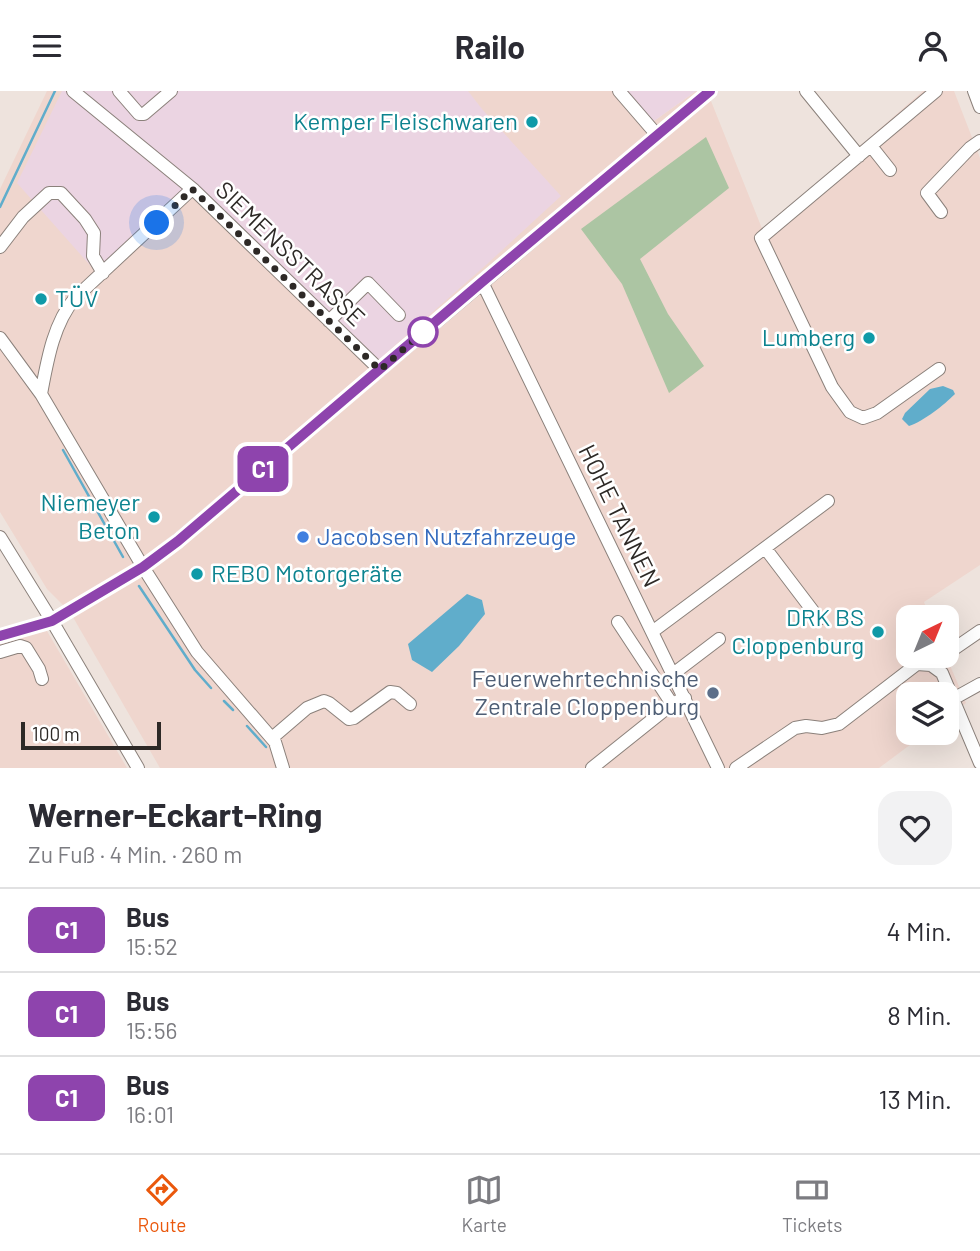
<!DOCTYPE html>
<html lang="de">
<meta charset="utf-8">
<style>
body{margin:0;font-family:Barlow,sans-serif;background:#f2f2f3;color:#2b2b33;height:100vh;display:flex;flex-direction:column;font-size:26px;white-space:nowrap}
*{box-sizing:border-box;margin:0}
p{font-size:23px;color:#7c7c81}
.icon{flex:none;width:38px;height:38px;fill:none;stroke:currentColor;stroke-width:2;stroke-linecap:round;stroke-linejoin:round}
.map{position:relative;height:677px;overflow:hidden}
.sheet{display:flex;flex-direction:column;background:#fff;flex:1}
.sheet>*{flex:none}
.badge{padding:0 14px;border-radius:10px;font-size:24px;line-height:46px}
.needle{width:46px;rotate:43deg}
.tools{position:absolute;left:896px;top:514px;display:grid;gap:14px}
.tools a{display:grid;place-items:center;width:63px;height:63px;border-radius:14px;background:#fff;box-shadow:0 7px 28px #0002;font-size:35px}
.scale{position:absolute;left:21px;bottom:18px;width:140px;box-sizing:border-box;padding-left:7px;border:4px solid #2d2926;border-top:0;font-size:19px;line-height:24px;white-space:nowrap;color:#2d2926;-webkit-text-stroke:5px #fff;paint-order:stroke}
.you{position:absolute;width:35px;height:35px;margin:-18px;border:5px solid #fff;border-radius:50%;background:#1a73e8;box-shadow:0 0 0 10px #1a73e833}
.map>.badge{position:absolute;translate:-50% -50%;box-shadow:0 0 0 4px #fff}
.round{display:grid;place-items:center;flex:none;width:74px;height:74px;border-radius:21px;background:#f2f2f3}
.overview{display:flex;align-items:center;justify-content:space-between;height:119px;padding:0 28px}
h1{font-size:33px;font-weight:700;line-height:52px}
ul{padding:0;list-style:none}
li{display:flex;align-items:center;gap:21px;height:84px;padding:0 28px;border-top:2px solid #e1e1e2}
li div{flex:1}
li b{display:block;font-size:26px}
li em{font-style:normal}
li .badge{min-width:77px;font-weight:700;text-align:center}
header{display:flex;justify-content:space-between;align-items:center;height:91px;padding:0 28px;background:#fff;font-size:32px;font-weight:700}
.dock{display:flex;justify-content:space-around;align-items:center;height:98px;border-top:2px solid #e1e1e2;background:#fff;font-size:19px;color:#7c7c81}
.dock a{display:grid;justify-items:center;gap:4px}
.dock .current{color:#ea580c}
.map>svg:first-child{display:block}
.commercial{fill:#efd6ce}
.industrial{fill:#ebd4e2}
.green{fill:#acc5a3}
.water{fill:#60adcb}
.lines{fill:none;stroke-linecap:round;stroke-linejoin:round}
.stream{stroke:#60adcb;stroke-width:2.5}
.minor-casing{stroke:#8b817b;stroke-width:14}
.minor{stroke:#fff;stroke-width:12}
.line-casing{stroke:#fff;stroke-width:16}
.line{stroke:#8e44ad;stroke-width:10}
.walk{stroke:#2d2926;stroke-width:7;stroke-dasharray:0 12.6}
.culture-dot{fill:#0f9aa8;stroke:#fff;stroke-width:2.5}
.stop-dot{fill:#fff;stroke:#8e44ad;stroke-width:3.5}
.shop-dot{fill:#3f7fe0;stroke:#fff;stroke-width:2.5}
.service-dot{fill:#5c6f8a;stroke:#fff;stroke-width:2.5}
.labels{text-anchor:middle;stroke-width:5;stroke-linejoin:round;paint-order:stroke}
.culture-label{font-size:24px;fill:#0d838f;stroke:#fff;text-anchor:end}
.street-label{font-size:24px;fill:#2d2926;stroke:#fff}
.shop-label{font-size:24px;fill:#366cbe;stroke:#fff;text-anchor:start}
.service-label{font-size:24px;fill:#4e5e75;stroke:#fff;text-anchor:end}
</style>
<header><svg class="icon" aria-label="menu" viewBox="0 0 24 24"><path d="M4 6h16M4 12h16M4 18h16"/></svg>Railo<svg class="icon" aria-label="person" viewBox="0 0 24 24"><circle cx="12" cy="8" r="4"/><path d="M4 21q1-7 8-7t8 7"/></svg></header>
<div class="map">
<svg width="980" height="677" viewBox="0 0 980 677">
<rect width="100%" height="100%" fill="#eee3dd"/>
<path class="commercial" d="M47 0H616L647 35 696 0H707L763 140 923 0H954L980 67V474L924 511 930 527H908V565H946L966 612 947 627V604H908V642H926L879 677H160L70 521 47 498 0 421V98Z
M47 540 127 677H0V552Z"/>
<path class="industrial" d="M62 0H468L482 18 561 105 486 174 377 270 200 96 191 101 97 182 17 92Z
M616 0H696L647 35Z"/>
<path class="green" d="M706 46 729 97 640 168 668 223 704 275 669 302 622 193 581 138Z"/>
<path class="water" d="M943 295 953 299 955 303C944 314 924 330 909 335L902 328 905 322 930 298Z
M467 503 482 509 485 523 459 555 432 581 412 569 408 553Z"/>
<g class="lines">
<path class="stream" d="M0 116 55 0
M63 359 123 466
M139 495 195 579 211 597
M224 610 233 619
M247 635 266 656"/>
<defs>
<path id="minor" d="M73 0 194 99 380 279
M119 0 139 23H144L171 0
M619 0 657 44
M806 0 859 65
M936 0 761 147 832 296 850 321 863 327 877 322 939 278
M974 0 980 16
M871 55 890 79
M941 121 927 102 970 57 980 50
M0 156 23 126 49 102H61L85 128 94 142 93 165 103 182
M482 191 718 677
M329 230 368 192 399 224
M0 247 41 303 143 476 197 561 275 651 283 677
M41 303C47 271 53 233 75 207L192 98
M0 446 52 530 138 677
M765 457 819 528
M618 531 672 613
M652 541 828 410
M0 545 52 530 143 476 178 449 710 0
M0 561 20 555 26 557 39 578 42 588
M948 562 980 540
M673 583 719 548
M953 608 980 593
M272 647 307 617 324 610 329 612 349 628 354 627 390 601 397 602 410 613
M592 677 672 613 685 607
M736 677 795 637 806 635 822 637 839 633 917 573 931 574 942 582 980 672"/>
</defs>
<use href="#minor" class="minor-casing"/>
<use href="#minor" class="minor"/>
</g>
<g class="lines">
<defs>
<path id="line" d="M0 545 52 530 143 476 178 450 482 191 710 0"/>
</defs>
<use href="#line" class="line-casing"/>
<use href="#line" class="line"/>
<path class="walk" d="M157 132 192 98 380 279 423 241"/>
</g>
<g class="culture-dot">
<circle cx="532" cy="31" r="7"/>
<circle cx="41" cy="208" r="7"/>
<circle cx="869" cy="247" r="7"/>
<circle cx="154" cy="426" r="7"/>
<circle cx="197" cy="483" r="7"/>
<circle cx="878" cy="541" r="7"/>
</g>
<circle class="stop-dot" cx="423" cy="241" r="14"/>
<circle class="shop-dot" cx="303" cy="446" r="7"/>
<circle class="service-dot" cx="713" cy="602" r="7"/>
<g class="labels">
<g class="culture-label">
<text x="518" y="39">Kemper Fleischwaren</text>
<text x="55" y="216" text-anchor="start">TÜV</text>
<text x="855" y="255">Lumberg</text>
<text x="140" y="420">Niemeyer<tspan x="140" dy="28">Beton</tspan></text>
<text x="211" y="491" text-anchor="start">REBO Motorgeräte</text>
<text x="864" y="535">DRK BS<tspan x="864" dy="28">Cloppenburg</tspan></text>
</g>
<g class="street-label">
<text transform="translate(290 163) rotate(44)" y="8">SIEMENSSTRASSE</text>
<text transform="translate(619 425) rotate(64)" y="8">HOHE TANNEN</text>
</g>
<g class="shop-label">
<text x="317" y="454">Jacobsen Nutzfahrzeuge</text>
</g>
<g class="service-label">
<text x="699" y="596">Feuerwehrtechnische<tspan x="699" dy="28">Zentrale Cloppenburg</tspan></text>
</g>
</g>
</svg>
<div class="tools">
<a><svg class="needle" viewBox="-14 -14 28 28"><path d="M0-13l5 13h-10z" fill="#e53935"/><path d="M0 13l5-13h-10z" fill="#7c7c81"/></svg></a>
<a><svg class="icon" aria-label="layers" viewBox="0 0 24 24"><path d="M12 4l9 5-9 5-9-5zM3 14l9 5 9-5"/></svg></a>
</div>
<div class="scale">100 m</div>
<div class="you" style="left:157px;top:132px"></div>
<b class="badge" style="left:263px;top:378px;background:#8e44ad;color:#fff">C1</b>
</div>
<section class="sheet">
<div class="overview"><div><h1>Werner-Eckart-Ring</h1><p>Zu Fuß · 4 Min. · 260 m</p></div><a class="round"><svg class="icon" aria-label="heart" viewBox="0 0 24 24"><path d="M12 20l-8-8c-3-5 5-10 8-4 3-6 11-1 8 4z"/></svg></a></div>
<ul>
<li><span class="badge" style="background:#8e44ad;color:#fff">C1</span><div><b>Bus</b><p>15:52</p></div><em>4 Min.</em></li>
<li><span class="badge" style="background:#8e44ad;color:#fff">C1</span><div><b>Bus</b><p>15:56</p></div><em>8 Min.</em></li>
<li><span class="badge" style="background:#8e44ad;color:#fff">C1</span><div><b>Bus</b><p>16:01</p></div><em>13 Min.</em></li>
</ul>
</section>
<nav class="dock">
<a class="current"><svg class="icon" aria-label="directions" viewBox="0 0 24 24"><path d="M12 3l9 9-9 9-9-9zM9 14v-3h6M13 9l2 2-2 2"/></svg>Route</a>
<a><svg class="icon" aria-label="map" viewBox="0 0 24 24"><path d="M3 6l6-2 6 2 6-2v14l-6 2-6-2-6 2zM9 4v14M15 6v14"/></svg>Karte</a>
<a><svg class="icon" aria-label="tickets" viewBox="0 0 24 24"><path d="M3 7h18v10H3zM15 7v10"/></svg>Tickets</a>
</nav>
